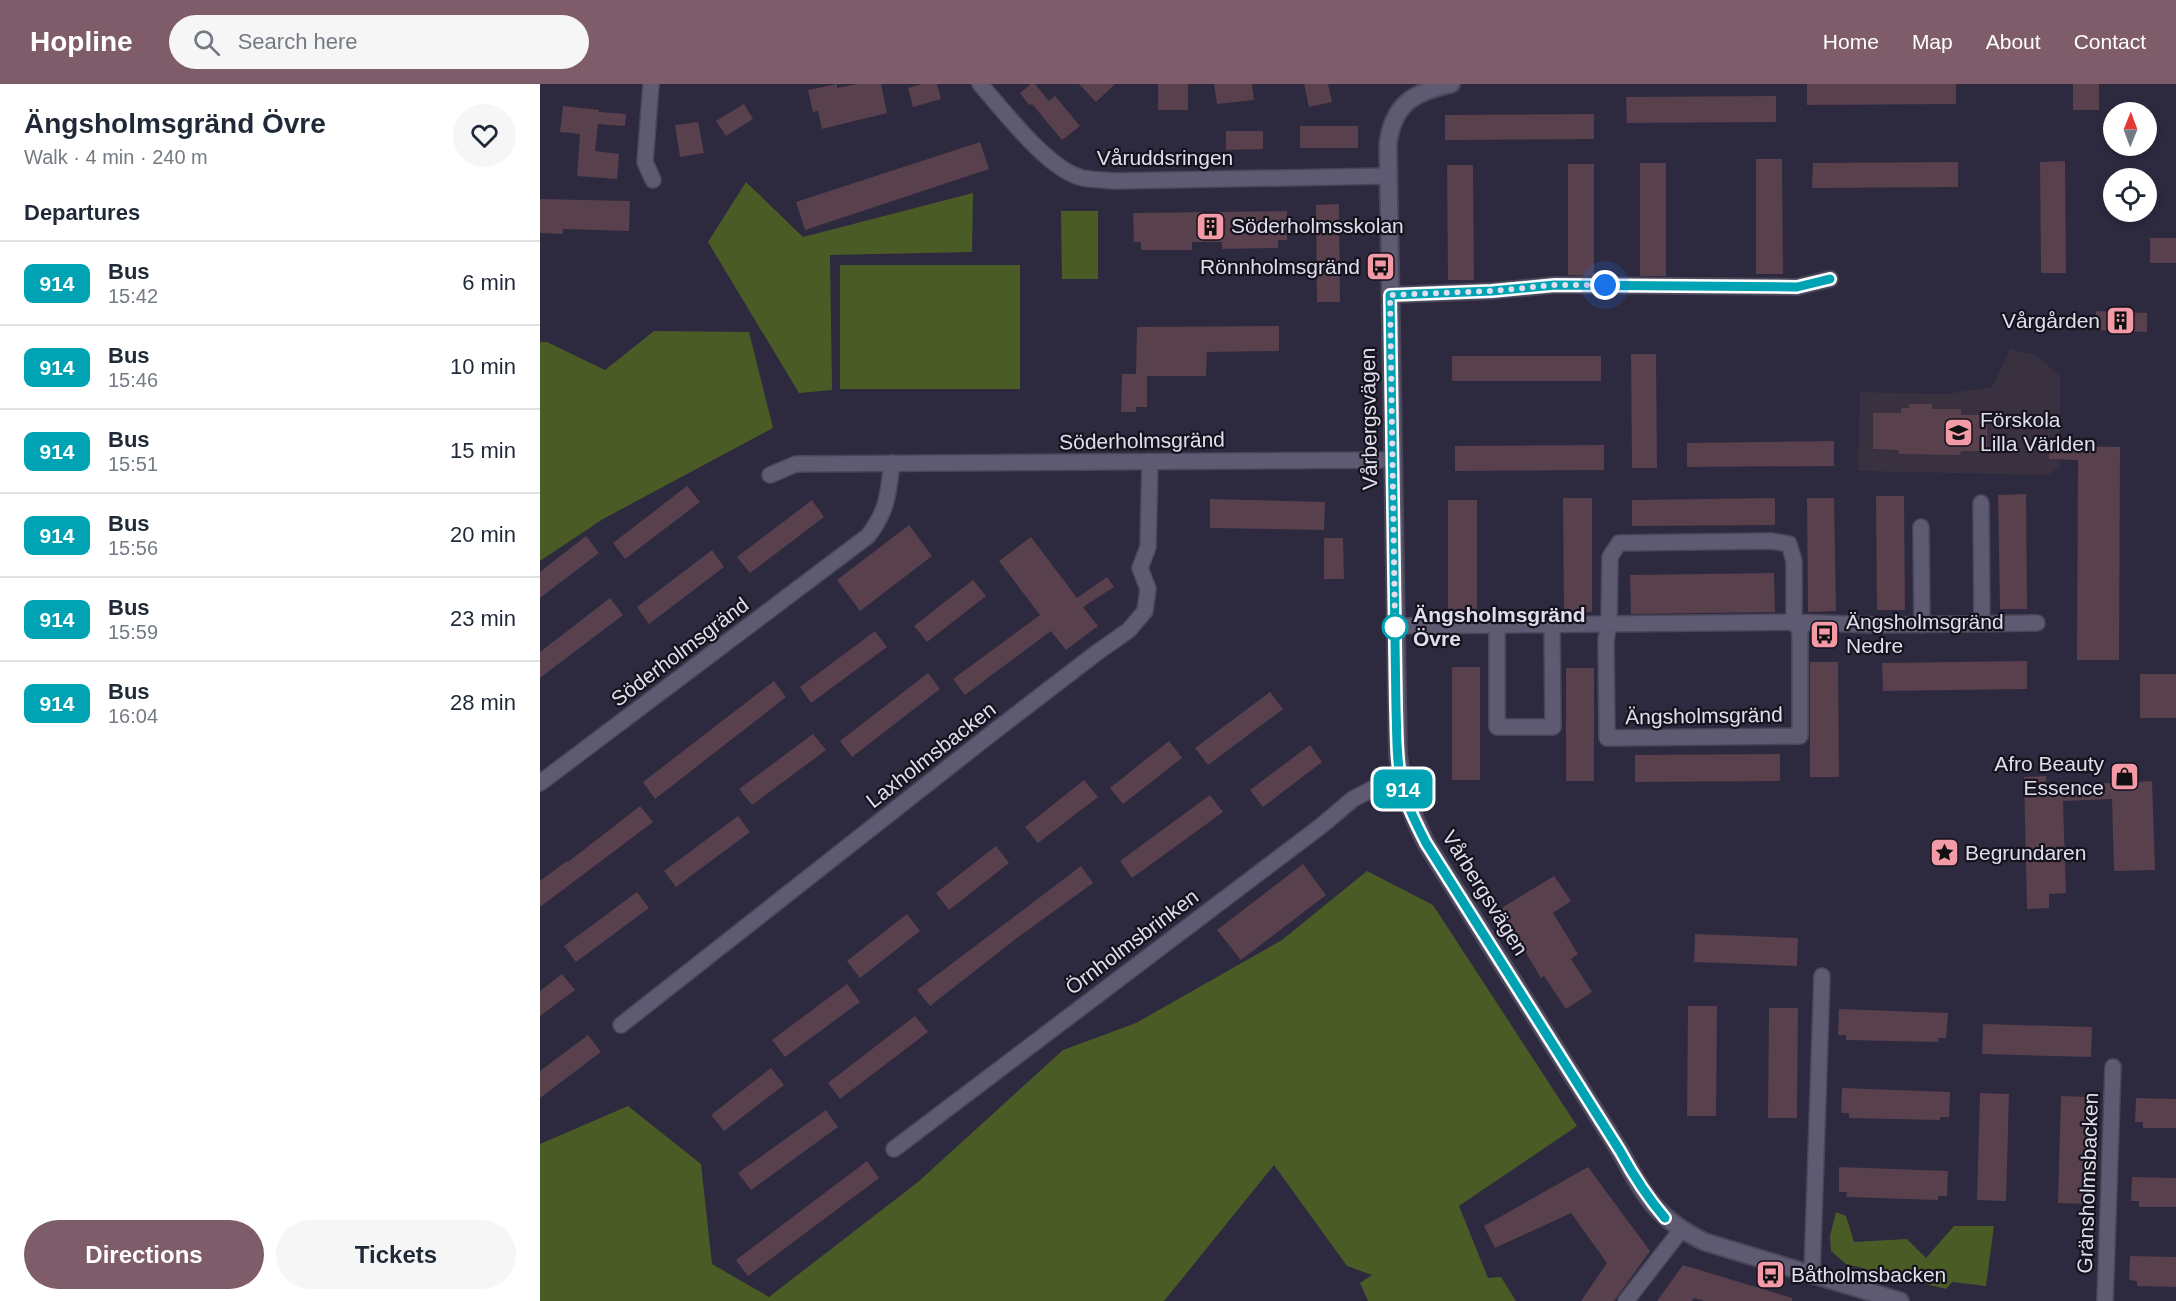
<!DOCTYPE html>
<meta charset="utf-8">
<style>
body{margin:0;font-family:Arial,sans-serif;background:#f6f6f7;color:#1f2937;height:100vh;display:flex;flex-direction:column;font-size:22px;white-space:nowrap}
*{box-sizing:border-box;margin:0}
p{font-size:20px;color:#747a83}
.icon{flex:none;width:33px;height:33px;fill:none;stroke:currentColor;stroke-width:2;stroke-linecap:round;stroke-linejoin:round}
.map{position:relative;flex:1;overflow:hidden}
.drawer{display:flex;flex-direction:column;background:#fff;width:540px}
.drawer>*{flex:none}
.badge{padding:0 12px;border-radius:9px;font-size:21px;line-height:39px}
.needle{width:39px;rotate:1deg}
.tools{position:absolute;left:1563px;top:18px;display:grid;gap:12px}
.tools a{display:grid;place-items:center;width:54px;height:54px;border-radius:50%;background:#fff;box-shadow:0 3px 9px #0003;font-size:30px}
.you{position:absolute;width:30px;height:30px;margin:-15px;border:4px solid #fff;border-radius:50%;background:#1a73e8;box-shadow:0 0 0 9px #1a73e833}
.map>.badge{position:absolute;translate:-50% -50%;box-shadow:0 0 0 3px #fff}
h2{padding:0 24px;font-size:22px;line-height:54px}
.round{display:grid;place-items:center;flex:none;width:63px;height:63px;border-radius:32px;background:#f6f6f7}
.summary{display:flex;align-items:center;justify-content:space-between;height:102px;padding:0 24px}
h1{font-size:28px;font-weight:700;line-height:45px}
.action{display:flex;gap:12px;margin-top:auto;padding:12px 24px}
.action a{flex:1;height:69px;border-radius:36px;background:#7f5c69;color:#fff;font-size:24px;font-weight:700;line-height:69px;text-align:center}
.action a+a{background:#f6f6f7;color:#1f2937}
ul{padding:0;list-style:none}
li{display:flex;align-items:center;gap:18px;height:84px;padding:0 24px;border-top:2px solid #e0e1e3}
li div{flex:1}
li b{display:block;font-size:22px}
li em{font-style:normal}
li .badge{min-width:66px;font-weight:700;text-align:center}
header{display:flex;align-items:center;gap:36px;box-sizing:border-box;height:84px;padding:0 30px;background:#7f5c69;color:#fff}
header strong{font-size:28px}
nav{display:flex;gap:33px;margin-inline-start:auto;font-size:21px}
.search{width:420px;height:54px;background:#f6f6f7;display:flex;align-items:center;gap:15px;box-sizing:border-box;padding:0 21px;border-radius:33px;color:#747a83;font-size:22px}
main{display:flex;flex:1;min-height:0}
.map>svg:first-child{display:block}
.education{fill:#393040}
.green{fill:#4b5b25}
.building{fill:#58404d}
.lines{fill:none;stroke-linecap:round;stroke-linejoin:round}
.minor-casing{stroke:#4a4659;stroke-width:18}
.tertiary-casing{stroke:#4a4659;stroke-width:20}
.minor{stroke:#5d5a72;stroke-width:15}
.tertiary{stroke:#5d5a72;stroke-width:16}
.line-casing{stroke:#fff;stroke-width:14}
.line{stroke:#00a3b4;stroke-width:9}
.walk{stroke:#e0deed;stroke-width:6;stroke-dasharray:0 10.8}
.stop-dot{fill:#fff;stroke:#00a3b4;stroke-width:3}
.labels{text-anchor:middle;stroke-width:4.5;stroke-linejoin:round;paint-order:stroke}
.street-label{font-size:21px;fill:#e0deed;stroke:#15131d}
.poi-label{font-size:21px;fill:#e0deed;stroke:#15131d;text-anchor:start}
.stop-label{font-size:21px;font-weight:bold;fill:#e0deed;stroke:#15131d;text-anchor:start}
</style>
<header>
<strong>Hopline</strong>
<div class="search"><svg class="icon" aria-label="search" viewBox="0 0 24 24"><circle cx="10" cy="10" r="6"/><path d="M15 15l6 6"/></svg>Search here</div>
<nav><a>Home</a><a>Map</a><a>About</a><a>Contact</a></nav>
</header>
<main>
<section class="drawer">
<div class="summary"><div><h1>Ängsholmsgränd Övre</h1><p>Walk · 4 min · 240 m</p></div><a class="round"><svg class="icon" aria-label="heart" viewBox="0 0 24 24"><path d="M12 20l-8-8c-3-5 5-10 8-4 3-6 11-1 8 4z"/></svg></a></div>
<h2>Departures</h2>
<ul>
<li><span class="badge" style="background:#00a3b4;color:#fff">914</span><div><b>Bus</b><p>15:42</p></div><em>6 min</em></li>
<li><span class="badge" style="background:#00a3b4;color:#fff">914</span><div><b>Bus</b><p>15:46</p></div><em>10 min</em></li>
<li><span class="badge" style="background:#00a3b4;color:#fff">914</span><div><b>Bus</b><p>15:51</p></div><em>15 min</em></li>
<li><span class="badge" style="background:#00a3b4;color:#fff">914</span><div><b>Bus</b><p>15:56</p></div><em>20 min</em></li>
<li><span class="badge" style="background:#00a3b4;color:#fff">914</span><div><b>Bus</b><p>15:59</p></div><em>23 min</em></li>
<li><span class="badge" style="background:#00a3b4;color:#fff">914</span><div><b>Bus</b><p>16:04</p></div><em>28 min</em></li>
</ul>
<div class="action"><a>Directions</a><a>Tickets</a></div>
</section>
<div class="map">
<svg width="1636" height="1217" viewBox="0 0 1636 1217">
<rect width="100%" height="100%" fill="#2d293f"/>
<path class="education" d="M1470 265 1495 271 1520 292V385L1515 386 1510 391 1318 387 1320 308 1405 310 1452 303Z"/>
<path class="green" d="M206 98 263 153 433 109 432 168 290 171 292 306 259 309 168 158Z
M521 127H558V195H522Z
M300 181H480V305H300Z
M114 247 209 248 233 344 63 435 0 477V258H7L65 286Z
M827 787 893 821 1037 1042 919 1122 948 1194 961 1193 976 1217H828L820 1199 832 1191 807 1182 734 1081 624 1217H0V1060L88 1022 161 1080 172 1180 229 1213 378 1098 523 966 596 939 742 856Z
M1296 1128 1306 1132 1314 1158 1367 1155 1386 1174 1414 1142H1454L1446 1202 1412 1198 1406 1205 1306 1180 1291 1167 1290 1152Z"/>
<path class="building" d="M297 0V4L317 0H341L347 29 282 45 278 27 273 28 268 6Z
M382 0H397L401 15 373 23 368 4Z
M491 0H495L509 17 515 12 540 42 522 56 492 20 489 21 480 9Z
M539 0H575L556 18Z
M618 0H648V26H618Z
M674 0H712L714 16 677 20Z
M764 0H788L792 18 769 23Z
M1267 0H1416V20L1267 21Z
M1533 0H1559V26H1533Z
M1236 12V38L1087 39 1086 13Z
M204 20 213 35 186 52 176 37Z
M23 22 59 26V28L86 30 85 42 58 40 55 67 79 70 77 95 37 92 40 50 20 48Z
M1054 30V55L905 56V31Z
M158 38 164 69 140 73 135 41Z
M760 42H818V64H760Z
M686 47H723V65L686 66Z
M440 58 449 85 265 146 256 118Z
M1216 75H1242L1243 190H1216Z
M1525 77 1526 189H1501L1500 78Z
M1418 78V103L1272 104 1273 79Z
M1100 79H1126V192H1100Z
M1028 80H1054V192L1028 191Z
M907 81H933L934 196H908Z
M0 115 90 117 89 147 23 145V150L0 149Z
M799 120 800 218H777L776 121Z
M747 127V156H738V164L682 165V158H652V166H601V158H594L593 129Z
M1610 154H1636V179H1610Z
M1556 227 1607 229V248L1555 246Z
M739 242V267L667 268 666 292H607V323H596V328H581L582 290H596L597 243Z
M1091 270H1116L1117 384H1092Z
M912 272H1061V297H912Z
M1369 320H1392V325H1421V331H1447V367H1421L1420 371 1359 370V366L1333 365V329H1361V324H1369Z
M1294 357V382L1147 383V359Z
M1064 361V386L915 387V362Z
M1509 362 1580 363 1579 576H1537L1538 376 1509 375Z
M147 402 160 418 85 475 73 459Z
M1486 410 1487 525H1460L1458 411Z
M1336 412H1364L1365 526H1337Z
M1023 414H1052V528H1024Z
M1235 414V441L1092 442V416Z
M1267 414H1294L1296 527 1268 528Z
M670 415 785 418 784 446 670 444Z
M272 416 284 433 210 489 197 473Z
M908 416H937V530H908Z
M369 441 392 472 320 527 297 496Z
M46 452 59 469 0 514V488Z
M491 453 537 514 567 493 574 503 543 523 558 542 526 566 511 547 425 611 413 595 500 531 459 477Z
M784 454H803L804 495H784Z
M172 466 184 483 109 540 97 523Z
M1234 489 1235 528 1091 530 1090 491Z
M433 496 446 512 387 558 374 542Z
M70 514 83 531 0 594V568Z
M335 547 347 563 271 619 260 603Z
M1487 577V605L1343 607 1342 579Z
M1270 578H1298L1299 693H1270Z
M912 583H940V696H912Z
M1026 584H1054V697H1026Z
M388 589 400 605 312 673 300 657Z
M1600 590H1636V634H1600Z
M234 597 246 613 115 715 103 698Z
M730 608 743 625 668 681 655 664Z
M273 650 286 666 212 721 199 705Z
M629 657 642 674 583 720 570 704Z
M770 661 782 678 723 723 710 706Z
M1240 670V697L1095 698V671Z
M1595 690V698L1612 697 1615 786 1574 787 1572 715 1523 717 1526 809 1509 810V824L1487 825 1484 693 1506 692V701L1572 699V691Z
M544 696 558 713 498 759 485 743Z
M670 711 683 728 592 794 580 777Z
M100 722 113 738 0 823V797L27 777 28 778Z
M198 732 210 748 136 803 124 787Z
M456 762 469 779 409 826 396 809Z
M763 780 786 811 701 876 677 846Z
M541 782 553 799 477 854 390 922 377 906Z
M1014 792 1031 817 1013 829 1038 870 1031 875 1052 908 1026 925 1004 892 1001 894 960 825Z
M97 808 109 824 36 878 24 862Z
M367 830 380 847 320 894 307 877Z
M1155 850 1258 854 1257 882 1154 878Z
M22 890 35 906 0 932V907Z
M307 900 320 918 245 973 232 956Z
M1148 922H1177L1176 1032H1147Z
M1229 924H1258L1257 1034H1228Z
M1299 925 1408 929 1406 954H1398V958L1306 956V951H1298Z
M375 932 388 948 300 1015 288 999Z
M1443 940 1552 943 1551 973 1442 970Z
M48 951 61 968 0 1014V987Z
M231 984 244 1001 184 1047 171 1031Z
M1302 1004 1410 1008 1409 1033H1400V1036L1309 1034V1029H1301Z
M1440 1009 1469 1010 1466 1117 1437 1116Z
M1521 1012 1550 1013 1547 1120 1518 1119Z
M1596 1014 1636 1015V1044H1603V1038H1595Z
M286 1026 298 1043 211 1106 198 1089Z
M327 1077 339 1094 208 1192 196 1176Z
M1048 1083 1110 1167 1074 1217H1041L1067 1179 1031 1129 955 1164 944 1142Z
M1299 1083 1408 1087 1407 1112H1398V1116L1306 1113 1307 1108H1299Z
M1592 1093 1636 1094V1123H1599V1117H1591Z
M1590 1172 1636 1173V1203L1597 1202V1197L1589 1196Z
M1143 1181 1252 1214V1217H1164L1154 1214 1152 1217H1117Z"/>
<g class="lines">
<defs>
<path id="minor" d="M111 0 105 78 113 96
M440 0C464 27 509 87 543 94 554 96 565 96 576 97L847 92
M850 211 952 207 1015 201 1257 203 1290 195
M230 391 256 380 852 376
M1441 419 1442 540
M1381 443 1382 541
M1231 457 1249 460 1254 477V538L1260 547V652L1067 654 1066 556 1069 540 1070 473 1079 459Z
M855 542 1254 538 1335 541 1497 539
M957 542V643H1013L1012 540
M0 699 328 452C348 426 348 410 352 379
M81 941 447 653 555 570 589 546 605 527 608 505 600 484 608 463 610 378
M354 1065 781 742 813 715 832 705 862 702
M1272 1190 1282 892
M1086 1217 1141 1146
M1565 1217 1573 983"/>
<path id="tertiary" d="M911 0C874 8 853 20 848 60L858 671C863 706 870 727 886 759L1080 1067C1105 1113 1117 1135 1165 1158L1360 1217"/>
</defs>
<use href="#minor" class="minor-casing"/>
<use href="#tertiary" class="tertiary-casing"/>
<use href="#minor" class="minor"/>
<use href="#tertiary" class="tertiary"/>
</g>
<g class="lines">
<defs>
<path id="line" d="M1125 1134C1107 1113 1093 1091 1080 1067L886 759C877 741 867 723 862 703 856 678 857 650 856 624L850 211 952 207 1015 201 1257 203 1290 195"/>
</defs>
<use href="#line" class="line-casing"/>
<use href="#line" class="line"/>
<path class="walk" d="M855 543 850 211 952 207 1015 201H1065"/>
</g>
<defs>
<symbol id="building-square" viewBox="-11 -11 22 22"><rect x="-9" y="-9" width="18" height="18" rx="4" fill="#f49aa6" stroke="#15131d"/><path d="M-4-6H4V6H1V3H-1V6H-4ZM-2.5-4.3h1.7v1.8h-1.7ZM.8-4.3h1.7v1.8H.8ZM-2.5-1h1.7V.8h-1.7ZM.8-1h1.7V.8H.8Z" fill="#111"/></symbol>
<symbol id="bus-square" viewBox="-11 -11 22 22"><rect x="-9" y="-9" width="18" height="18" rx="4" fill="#f49aa6" stroke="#15131d"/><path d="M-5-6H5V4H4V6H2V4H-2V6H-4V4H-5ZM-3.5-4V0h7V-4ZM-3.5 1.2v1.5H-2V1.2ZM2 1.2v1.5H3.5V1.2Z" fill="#111"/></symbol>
<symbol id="school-square" viewBox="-11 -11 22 22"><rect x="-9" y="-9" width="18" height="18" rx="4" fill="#f49aa6" stroke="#15131d"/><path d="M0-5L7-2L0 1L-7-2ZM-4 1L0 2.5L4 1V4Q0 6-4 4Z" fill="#111"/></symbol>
<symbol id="shop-square" viewBox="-11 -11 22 22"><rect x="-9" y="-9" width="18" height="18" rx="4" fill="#f49aa6" stroke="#15131d"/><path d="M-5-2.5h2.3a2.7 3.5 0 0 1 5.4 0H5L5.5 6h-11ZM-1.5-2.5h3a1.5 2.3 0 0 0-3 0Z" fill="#111"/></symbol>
<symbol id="sight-square" viewBox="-11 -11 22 22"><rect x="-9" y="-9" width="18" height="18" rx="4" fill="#f49aa6" stroke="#15131d"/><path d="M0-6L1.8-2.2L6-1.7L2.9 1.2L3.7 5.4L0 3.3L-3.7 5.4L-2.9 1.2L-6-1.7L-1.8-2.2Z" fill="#111"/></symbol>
</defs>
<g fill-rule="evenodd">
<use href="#building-square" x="654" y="126" width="33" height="33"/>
<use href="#bus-square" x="824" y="166" width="33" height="33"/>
<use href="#building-square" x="1564" y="220" width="33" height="33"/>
<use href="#school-square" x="1402" y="332" width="33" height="33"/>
<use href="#bus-square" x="1268" y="534" width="33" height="33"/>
<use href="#shop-square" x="1568" y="676" width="33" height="33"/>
<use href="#sight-square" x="1388" y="752" width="33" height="33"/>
<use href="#bus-square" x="1214" y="1174" width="33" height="33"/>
</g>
<circle class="stop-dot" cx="855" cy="543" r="12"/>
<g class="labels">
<g class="street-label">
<text x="625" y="81">Våruddsringen</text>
<text transform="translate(829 335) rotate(-91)" y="7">Vårbergsvägen</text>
<text transform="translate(602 357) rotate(-1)" y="7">Söderholmsgränd</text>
<text transform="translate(140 568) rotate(-37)" y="7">Söderholmsgränd</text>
<text transform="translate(1164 632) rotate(-1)" y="7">Ängsholmsgränd</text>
<text transform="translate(391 671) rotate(-38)" y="7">Laxholmsbacken</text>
<text transform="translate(945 809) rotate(58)" y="7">Vårbergsvägen</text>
<text transform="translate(592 858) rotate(-37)" y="7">Örnholmsbrinken</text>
<text transform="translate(1548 1099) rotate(-88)" y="7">Gränsholmsbacken</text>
</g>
<g class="poi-label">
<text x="691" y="149">Söderholmsskolan</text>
<text x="820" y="190" text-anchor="end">Rönnholmsgränd</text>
<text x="1560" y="244" text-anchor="end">Vårgården</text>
<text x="1440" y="343">Förskola<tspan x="1440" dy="24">Lilla Världen</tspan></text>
<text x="1306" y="545">Ängsholmsgränd<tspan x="1306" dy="24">Nedre</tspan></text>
<text x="1564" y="687" text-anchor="end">Afro Beauty<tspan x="1564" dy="24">Essence</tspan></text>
<text x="1425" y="776">Begrundaren</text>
<text x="1251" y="1198">Båtholmsbacken</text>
</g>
<g class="stop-label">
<text x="873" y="538">Ängsholmsgränd<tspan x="873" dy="24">Övre</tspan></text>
</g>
</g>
</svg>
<div class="tools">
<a><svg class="needle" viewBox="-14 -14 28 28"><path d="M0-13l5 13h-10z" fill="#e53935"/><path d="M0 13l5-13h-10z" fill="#747a83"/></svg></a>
<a><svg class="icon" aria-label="locate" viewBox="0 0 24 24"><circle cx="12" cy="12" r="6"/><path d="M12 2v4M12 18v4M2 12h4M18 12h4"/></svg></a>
</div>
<div class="you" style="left:1065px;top:201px"></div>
<b class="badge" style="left:863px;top:705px;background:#00a3b4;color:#fff">914</b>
</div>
</main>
